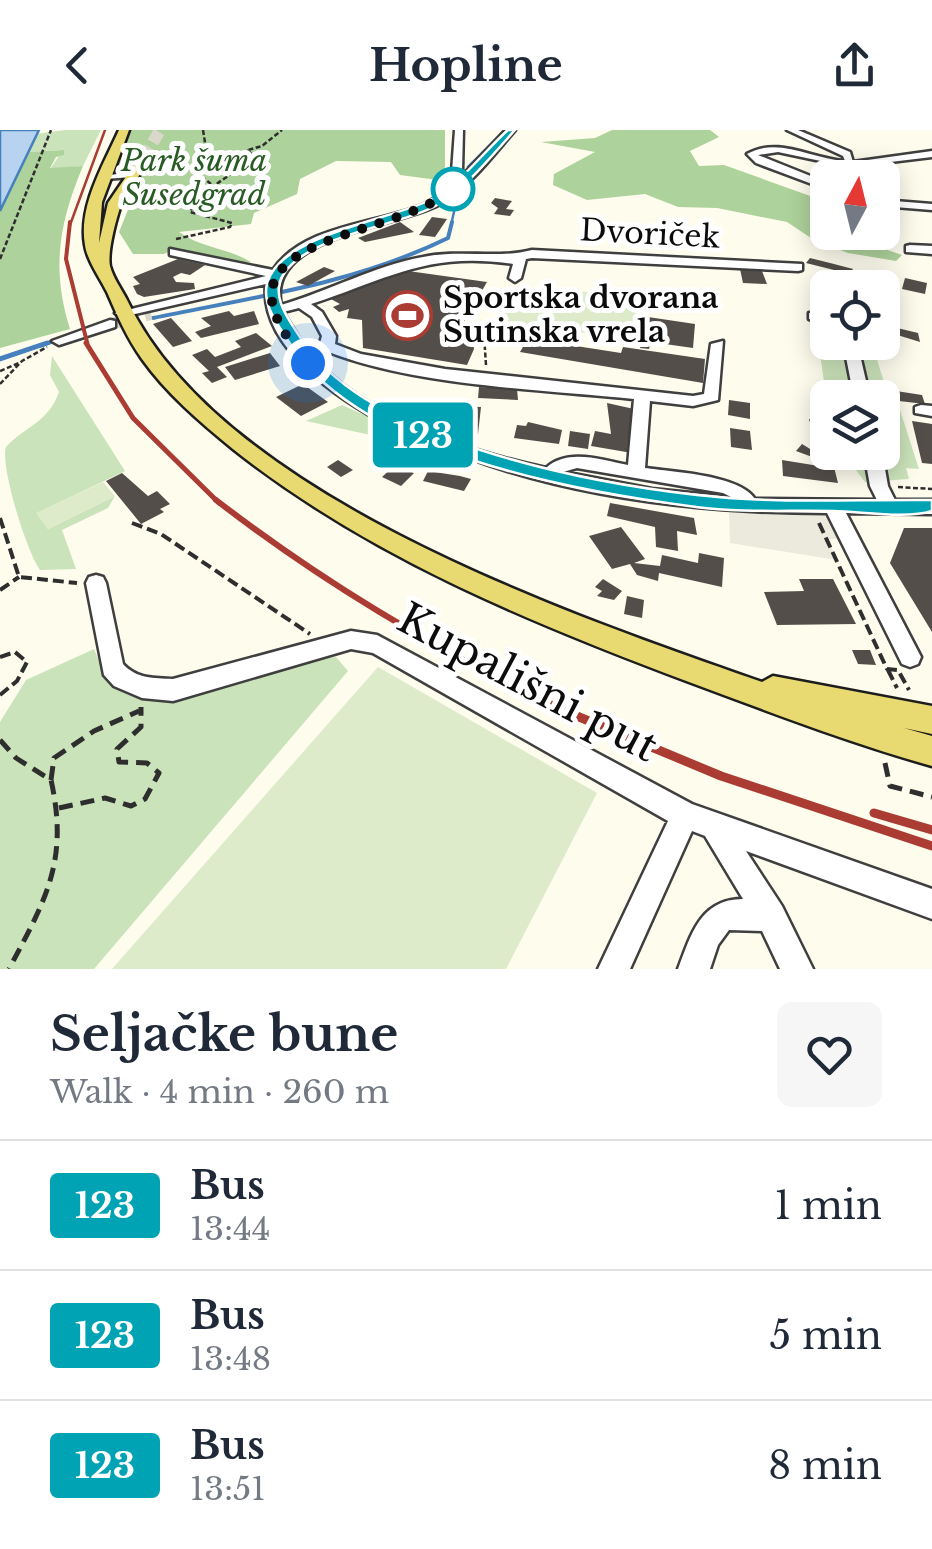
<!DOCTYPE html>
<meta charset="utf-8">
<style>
body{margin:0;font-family:"Libre Baskerville",serif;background:#f6f6f7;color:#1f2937;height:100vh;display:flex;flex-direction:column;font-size:38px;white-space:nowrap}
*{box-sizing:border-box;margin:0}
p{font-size:32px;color:#747a83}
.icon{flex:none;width:55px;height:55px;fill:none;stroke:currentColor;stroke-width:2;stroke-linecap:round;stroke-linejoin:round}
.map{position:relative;height:839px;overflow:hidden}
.panel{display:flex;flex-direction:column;background:#fff;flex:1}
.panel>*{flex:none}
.badge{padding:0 20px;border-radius:8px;font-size:35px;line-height:65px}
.needle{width:65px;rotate:7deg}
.tools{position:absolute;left:810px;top:30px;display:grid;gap:20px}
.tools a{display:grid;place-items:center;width:90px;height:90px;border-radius:15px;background:#fff;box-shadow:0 5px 25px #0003;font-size:50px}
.you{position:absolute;width:50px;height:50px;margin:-25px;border:8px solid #fff;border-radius:50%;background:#1a73e8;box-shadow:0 0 0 15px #1a73e833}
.map>.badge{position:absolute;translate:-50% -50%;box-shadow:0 0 0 5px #fff}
.round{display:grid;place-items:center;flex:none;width:105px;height:105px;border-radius:15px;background:#f6f6f7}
.overview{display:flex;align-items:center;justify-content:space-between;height:170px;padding:0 50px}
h1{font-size:48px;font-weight:700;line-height:75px}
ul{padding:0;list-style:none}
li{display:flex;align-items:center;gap:30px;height:130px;padding:0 50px;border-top:2px solid #e0e1e3}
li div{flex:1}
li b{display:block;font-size:38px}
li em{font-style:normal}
li .badge{min-width:110px;font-weight:700;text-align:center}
header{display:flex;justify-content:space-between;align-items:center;height:130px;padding:0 50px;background:#fff;font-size:45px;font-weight:700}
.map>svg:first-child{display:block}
.green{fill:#cbe3ba}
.forest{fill:#aed29b}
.pitch{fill:#ddebcb}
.plaza{fill:#ece9dd}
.water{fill:#b7d3ef;stroke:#4680bd;stroke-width:2.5}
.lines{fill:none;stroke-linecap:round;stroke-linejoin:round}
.stream-far2{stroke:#4680bd;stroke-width:2.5}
.stream-far1{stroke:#4680bd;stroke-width:4}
.stream{stroke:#4680bd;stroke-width:5}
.building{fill:#534e49}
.minor-tunnel{stroke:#d9d8cb;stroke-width:12;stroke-dasharray:12 6;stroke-linecap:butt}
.major-tunnel{stroke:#d9d8cb;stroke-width:12;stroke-dasharray:12 6;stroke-linecap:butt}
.minor-casing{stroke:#3f3f3f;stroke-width:5}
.major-casing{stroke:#1d1d1d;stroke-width:5}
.path-far2{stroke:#2e2e2e;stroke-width:2.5;stroke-dasharray:5 2.5;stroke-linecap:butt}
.path-far1{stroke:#2e2e2e;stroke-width:4;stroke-dasharray:11 5;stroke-linecap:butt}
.path{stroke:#2e2e2e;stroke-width:5;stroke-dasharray:14 8;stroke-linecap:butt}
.minor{fill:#fff;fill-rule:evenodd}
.major{fill:#e9d971;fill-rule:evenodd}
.rail-far4{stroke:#ab3c34;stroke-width:2.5}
.rail-far3{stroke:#ab3c34;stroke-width:4}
.rail-far2{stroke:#ab3c34;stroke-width:5}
.rail-far1{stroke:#ab3c34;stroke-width:6}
.rail{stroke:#ab3c34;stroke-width:9}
.line{fill:#00a3b4;stroke:#fff;stroke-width:2.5}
.walk{stroke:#0c0c0c;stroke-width:10;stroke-dasharray:0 18}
.stop-dot{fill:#fff;stroke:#00a3b4;stroke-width:5}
.labels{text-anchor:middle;stroke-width:10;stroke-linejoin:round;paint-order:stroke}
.far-park-label{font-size:30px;font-style:italic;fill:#295b24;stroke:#fff}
.far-street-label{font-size:30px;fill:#0c0c0c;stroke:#fff}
.far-poi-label{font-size:30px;font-weight:bold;fill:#0c0c0c;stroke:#fff;text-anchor:start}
.near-street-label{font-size:42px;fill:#0c0c0c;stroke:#fff}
</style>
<header><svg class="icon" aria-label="back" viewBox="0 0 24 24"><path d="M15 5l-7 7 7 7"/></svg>Hopline<svg class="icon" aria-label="share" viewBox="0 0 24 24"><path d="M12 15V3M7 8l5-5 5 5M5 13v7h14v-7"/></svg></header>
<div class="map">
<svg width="932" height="839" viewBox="0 0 932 839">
<rect width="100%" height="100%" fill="#fdfced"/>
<path class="green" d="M65 0H101L83 36 50 39 63 20 27 22 36 4Z
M841 213H872L886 259 894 261 917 333 919 339 906 338 909 349 865 352 843 323 882 322V268H828L827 274 820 223 844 226Z
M52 226 125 341 37 383 48 399 115 366 108 378 62 400 76 439 40 440C26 420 0 336 6 317 25 296 48 293 59 262L50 245Z
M342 275 388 296V302L380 307 306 291Z
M94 519 109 554 160 572 298 532 336 527 348 541 94 839H0V592L26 550Z"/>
<path class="forest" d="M128 0H445V37L438 50 400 45 391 32 336 31 300 49 297 64 254 83 251 94 179 102C201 118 228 118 251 132L237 133 174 119 164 124H133L119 102 149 28 141 27 128 40H113Z
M612 0H710L719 7 690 21 699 36 724 35 827 72 828 102 874 103 870 114 902 125 896 131 848 123 814 110 787 92 717 78 678 77 645 64 587 70 553 55 554 44 595 22 541 12 595 8Z
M64 20V25L56 27 50 38 83 36C59 93 51 139 70 199L0 218V81L27 22Z"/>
<path class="pitch" d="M709 159 714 165 625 167 635 174 641 186C623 209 516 209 498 185L507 170 529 163Z
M103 352 115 366 48 399 36 383Z
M378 537 597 663 506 839H112Z"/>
<path class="plaza" d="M729 381 824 385 841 409H828L837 430 730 413Z"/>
<path class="water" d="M0 0H39L0 81Z"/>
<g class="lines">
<path class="stream-far2" d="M468 37 505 0
M451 95 456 73"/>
<path class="stream-far1" d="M153 188C254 167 354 154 448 108L452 92
M39 216 57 210"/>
<path class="stream" d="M0 229 47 213"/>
</g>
<path class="building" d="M495 68 512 71 506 79 514 80 510 86 494 84 498 78 491 73Z
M432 87 447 89 435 107 419 105Z
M400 92 414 102 365 112 358 108Z
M810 128 834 134 853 139 850 144 806 133Z
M178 129 205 135 190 145 181 143 173 147 176 152 194 153 195 159 144 167 137 164 133 156 140 154 133 147Z
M324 137 335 141 308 156 296 152Z
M740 139 762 141 767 154 743 153Z
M401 140 487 152 457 204 471 206 474 219 467 235 363 218 362 190 347 188 349 179 339 182 333 177 340 174 329 168Z
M905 148 927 153 925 164 902 159Z
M229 181 234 186 254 181 259 194 201 208 195 202 211 196 201 188Z
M648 187 695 194 693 218 651 212 649 219 640 218Z
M171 188 192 211 173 217 153 194Z
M889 196 918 203 920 212 891 203Z
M256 203 272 216 217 237 227 247 212 253 202 243 209 241 192 225 207 219 215 227 241 217 235 211Z
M531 203 566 208 563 214 621 223 623 217 705 229 703 253 520 222Z
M816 203 828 205V212H841L844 226 820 223Z
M270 223 280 236 235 250 225 237Z
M303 254 328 272 301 286 276 267Z
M479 257 517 259 518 270 478 268Z
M896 261 922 265 925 274 899 271Z
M729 270 750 273V289L728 285Z
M607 273 634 279 632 323 591 316 595 301 611 304Z
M456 276 481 277 478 304 452 302Z
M430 279 452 288 442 299 418 289Z
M809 289 828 291V309L814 308Z
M912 291 932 294V334L922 333Z
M528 292 562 300 559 314 514 308 517 295 526 296Z
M730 298 750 301 752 320 731 317Z
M570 301 590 304 588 319 568 316Z
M802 314 833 333 838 353 783 346 782 330 819 336 815 328 796 321Z
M338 330 353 340 341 347 327 337Z
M395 335 414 343 401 356 382 347Z
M428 341 460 346 471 349 464 361 423 351Z
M122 343 148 366 157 361 170 374 160 379 164 382 141 394 106 351Z
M610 373 694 388 697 405 677 401 678 421 656 417 655 397 607 386Z
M621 397 645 429 634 433 660 436 662 425 698 433 699 423 724 428 722 457 659 443 658 451 637 445 630 434 612 439 589 406Z
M904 398H932V502L890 433Z
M603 449 622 461 614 470 597 466 602 461 595 457Z
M799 449H833L856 494 777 495 764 462 804 461Z
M627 466 644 470 642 488 624 484Z
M852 520H870L876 535 858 534Z"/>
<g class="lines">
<path class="minor-tunnel" d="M110 194 151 184"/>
<path class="major-tunnel" d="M144 28 160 0"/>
<defs>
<path id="minor" d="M455 0H463L462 41 465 43 506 0H515C494 24 472 54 444 72 402 98 265 104 281 175 329 161 374 136 423 127 460 119 498 129 532 120L802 134V140L798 141 532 128 526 129 521 148 515 152 509 148 513 134C428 121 388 149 311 174L322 182 336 206 335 214 361 224 445 239 693 266 704 264 711 214 723 211 718 270 693 276 650 271 645 338C673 342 740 345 755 369L877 370 870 356 864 322H882L888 356 895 370H932V384L846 383 921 527 918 534 910 537 902 534 827 383C706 383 578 369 463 326 442 335 414 324 392 318L386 307 393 298C343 272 259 219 266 154L122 187 115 183 266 146 170 125V119L273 140C303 95 376 94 422 75 436 69 448 59 460 48L452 42ZM299 178 312 187 322 206 320 213 304 216 283 182ZM326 221C414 256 538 259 634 269L628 335C601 330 568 318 546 338 463 320 367 289 310 224ZM406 304 441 318 404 310ZM577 338 723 363 731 367 652 359 563 342Z
M787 0H798L850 22 853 32 932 21V27L849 37 778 22 758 25 828 53V60L756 33 747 24C778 6 812 29 845 31L843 26Z
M134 42 131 47 106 49 101 46Z
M882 70 932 74V80L882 76Z
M910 115 932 116V124L906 122V116Z
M809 183 828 186V194L809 189Z
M110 190 115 191V197L59 215 52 211Z
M843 212H857L870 268H854Z
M921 275 932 276V286L915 283V277Z
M96 445 103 447 106 453 123 534C137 549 153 548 173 549L351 501 377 505 692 674 932 759V789L746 721 782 776 813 839H780L762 801 729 800 718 815 710 839H678C691 805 700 769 743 769L705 706 692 701 630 839H598L668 691 373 523 351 519 173 571 142 568 114 556 104 545 86 453 89 447Z"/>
<path id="major" d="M119 0H129L102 72 99 113 108 73 140 26H148C146 40 131 55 123 70 117 84 107 122 110 136 113 148 122 160 127 170 220 366 568 484 762 552L773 546 932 576V604L904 598 932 606V636C850 613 770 582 689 552 529 492 368 426 233 319 201 293 166 263 142 229 127 208 117 185 107 162 100 148 87 130 85 115 78 76 104 34 119 0Z"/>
</defs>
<use href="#minor" class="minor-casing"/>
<use href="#major" class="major-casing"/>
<path class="path-far2" d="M203 0 207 25 196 42 211 54
M217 42 248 20
M176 109 230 97 232 93 190 82C205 54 234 48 252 25L248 20 262 16 282 0
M0 129 51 0
M486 235 484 205 525 203
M0 241 19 233
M0 254 22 231 47 217
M882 276 892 319
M898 357 932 359"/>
<path class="path-far1" d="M0 388 19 447 77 453
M132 393 161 404 310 504
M819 393 887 539 898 540 909 560
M0 460 19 447
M0 527 15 522 27 532 17 551 0 565
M888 540 897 558"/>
<path class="path" d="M0 610 16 628 51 650C69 731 46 769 9 839
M885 633 890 656 932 667
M51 650 54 628 94 601 139 581
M59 678 105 668 131 676 145 669 159 643 147 633 119 632 117 619 141 597V577"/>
<use href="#minor" class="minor"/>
<use href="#major" class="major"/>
<path class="rail-far4" d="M70 95 105 0"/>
<path class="rail-far3" d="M70 92 66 129 88 216"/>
<path class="rail-far2" d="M86 213 133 288 219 373"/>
<path class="rail-far1" d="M216 370C322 452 433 518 553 576"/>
<path class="rail" d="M548 574 721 646 932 716
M874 683 932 700"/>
</g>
<path class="line" d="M508 0H515C496 21 463 61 439 74 400 97 308 104 283 145 270 166 289 190 300 207 364 310 583 352 697 365 774 374 855 369 932 370V381C907 389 865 382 833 381 788 380 741 383 696 377 574 361 355 323 287 209 277 193 262 174 267 154 279 105 390 90 430 70 459 56 485 20 508 0Z"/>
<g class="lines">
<path class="walk" d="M308 233C190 103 392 112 453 59"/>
</g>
<defs>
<symbol id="stadium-ring" viewBox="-11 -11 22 22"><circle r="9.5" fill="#fff" stroke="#ab3c34" stroke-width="1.5"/><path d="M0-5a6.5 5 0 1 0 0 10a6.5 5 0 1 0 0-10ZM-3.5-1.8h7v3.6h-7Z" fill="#ab3c34"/></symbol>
</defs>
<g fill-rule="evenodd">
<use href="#stadium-ring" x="380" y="158" width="55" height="55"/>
</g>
<circle class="stop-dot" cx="453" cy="59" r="20"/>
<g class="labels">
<g class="far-park-label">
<text x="194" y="41">Park šuma<tspan x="194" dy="34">Susedgrad</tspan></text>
</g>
<g class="far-street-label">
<text transform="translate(650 104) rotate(3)" y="10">Dvoriček</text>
</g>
<g class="far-poi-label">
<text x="443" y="178">Sportska dvorana<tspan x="443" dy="34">Sutinska vrela</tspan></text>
</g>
<g class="near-street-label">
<text transform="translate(528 552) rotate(28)" y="15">Kupališni put</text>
</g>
</g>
</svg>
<div class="tools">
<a><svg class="needle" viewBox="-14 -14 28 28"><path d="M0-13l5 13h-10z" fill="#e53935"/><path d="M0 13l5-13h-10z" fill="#747a83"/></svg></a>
<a><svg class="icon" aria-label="locate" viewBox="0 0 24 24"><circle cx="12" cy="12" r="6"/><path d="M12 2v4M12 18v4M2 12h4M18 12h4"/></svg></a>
<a><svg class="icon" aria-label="layers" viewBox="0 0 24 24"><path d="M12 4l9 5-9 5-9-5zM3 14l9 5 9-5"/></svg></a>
</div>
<div class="you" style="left:308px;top:233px"></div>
<b class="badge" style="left:423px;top:305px;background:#00a3b4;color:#fff">123</b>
</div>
<section class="panel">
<div class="overview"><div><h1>Seljačke bune</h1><p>Walk · 4 min · 260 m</p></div><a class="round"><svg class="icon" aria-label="heart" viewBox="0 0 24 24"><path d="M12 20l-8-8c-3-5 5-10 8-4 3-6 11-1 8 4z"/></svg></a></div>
<ul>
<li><span class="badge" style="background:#00a3b4;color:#fff">123</span><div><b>Bus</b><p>13:44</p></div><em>1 min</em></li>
<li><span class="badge" style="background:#00a3b4;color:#fff">123</span><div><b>Bus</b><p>13:48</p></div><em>5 min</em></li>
<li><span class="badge" style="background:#00a3b4;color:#fff">123</span><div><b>Bus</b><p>13:51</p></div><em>8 min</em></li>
</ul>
</section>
